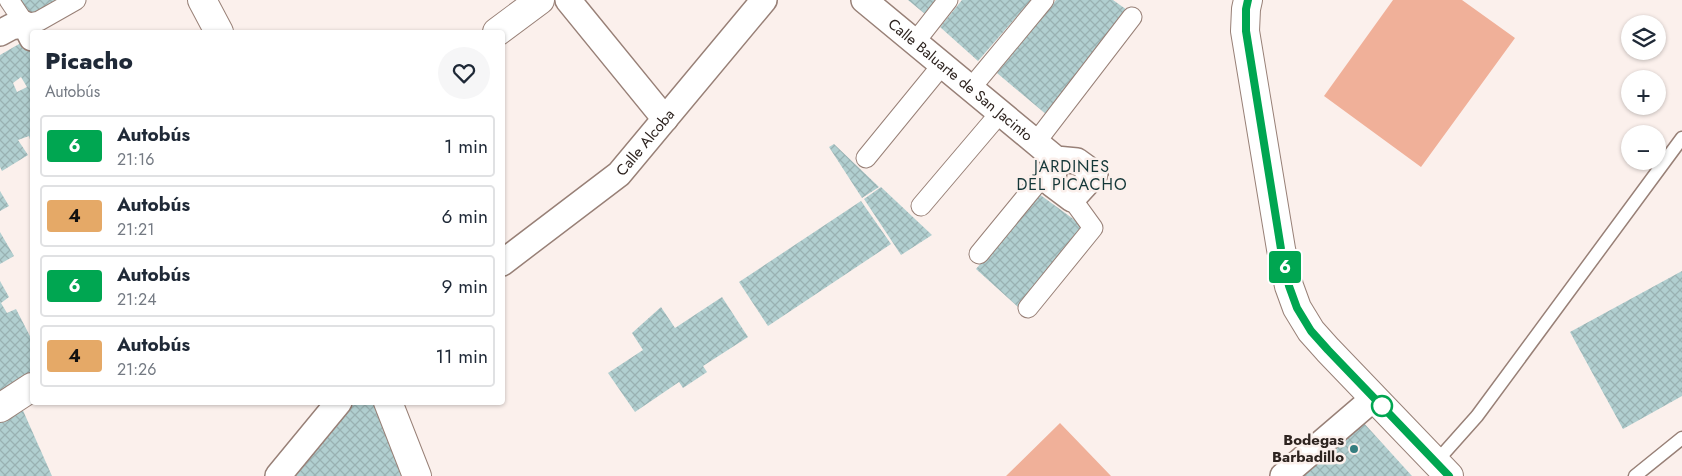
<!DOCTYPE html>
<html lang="es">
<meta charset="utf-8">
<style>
body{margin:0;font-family:Jost,sans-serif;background:#f6f6f7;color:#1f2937;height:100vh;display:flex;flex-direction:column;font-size:19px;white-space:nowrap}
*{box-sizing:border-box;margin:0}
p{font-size:16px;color:#747a83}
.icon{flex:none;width:28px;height:28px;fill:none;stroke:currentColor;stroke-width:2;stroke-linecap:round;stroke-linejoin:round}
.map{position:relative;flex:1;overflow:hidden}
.panel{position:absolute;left:30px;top:30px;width:475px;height:375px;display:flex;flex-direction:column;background:#fff;border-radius:5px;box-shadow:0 1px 4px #0004}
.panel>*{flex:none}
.badge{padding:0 10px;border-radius:4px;font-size:18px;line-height:32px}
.controls{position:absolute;left:1621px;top:15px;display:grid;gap:10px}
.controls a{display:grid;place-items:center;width:45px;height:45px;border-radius:50%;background:#fff;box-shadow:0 1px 4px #0004;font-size:25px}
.map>.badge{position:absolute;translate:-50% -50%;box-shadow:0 0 0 2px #fff}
.round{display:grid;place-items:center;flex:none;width:52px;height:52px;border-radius:26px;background:#f6f6f7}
.headline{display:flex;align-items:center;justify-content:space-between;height:85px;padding:0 15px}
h1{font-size:24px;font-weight:800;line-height:38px}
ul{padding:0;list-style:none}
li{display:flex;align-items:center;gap:15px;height:62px;margin:0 10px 8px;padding:0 5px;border:2px solid #e0e1e3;border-radius:5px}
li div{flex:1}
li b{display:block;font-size:19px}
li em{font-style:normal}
li .badge{min-width:55px;font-weight:700;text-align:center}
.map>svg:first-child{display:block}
.garden{fill:#f0b099}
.building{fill:url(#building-cross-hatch);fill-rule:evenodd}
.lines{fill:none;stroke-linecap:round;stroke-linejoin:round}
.service-casing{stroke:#988077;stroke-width:15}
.pedestrian-casing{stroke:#988077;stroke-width:21}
.minor-casing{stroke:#988077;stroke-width:28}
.tertiary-casing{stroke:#988077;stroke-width:30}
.service{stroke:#fff;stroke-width:12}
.pedestrian{stroke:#fff;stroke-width:19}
.minor{stroke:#fff;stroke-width:25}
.tertiary{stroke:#fff;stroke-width:28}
.line-casing{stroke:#fff;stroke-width:11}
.line{stroke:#00a651;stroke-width:8}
.stop-dot{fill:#fff;stroke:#00a651;stroke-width:2.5}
.poi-dot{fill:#347d7f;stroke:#fbf0ec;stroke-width:2}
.labels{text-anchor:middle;stroke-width:5;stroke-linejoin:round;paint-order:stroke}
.street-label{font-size:15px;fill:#2d231f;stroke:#fbf0ec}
.poi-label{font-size:15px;font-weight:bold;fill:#2d231f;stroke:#fbf0ec;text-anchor:end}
.neighbourhood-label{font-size:16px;letter-spacing:1px;fill:#143738;stroke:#fbf0ec}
</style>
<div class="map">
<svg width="1682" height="476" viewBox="0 0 1682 476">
<defs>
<pattern id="building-cross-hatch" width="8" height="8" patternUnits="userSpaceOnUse" patternTransform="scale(1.25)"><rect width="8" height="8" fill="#b1cfd0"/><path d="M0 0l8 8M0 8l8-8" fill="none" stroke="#99b1b2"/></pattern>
</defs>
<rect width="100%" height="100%" fill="#fbf0ec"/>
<path class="garden" d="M1393 0H1462L1515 38 1421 167 1324 96Z
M1060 423 1111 476H1006Z"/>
<path class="building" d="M17 0H57L28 16Z
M908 0H937L925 14Z
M1031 0 978 61 940 27 962 0Z
M1056 0H1113L1127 10 1047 115 997 73Z
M26 40 32 53V117L31 118 32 120V146L29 136 18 140 28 155 2 171 0 167V55ZM21 77 27 87 17 92 13 83Z
M834 144 879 187 862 198 829 147Z
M881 187 932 235 901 255 864 199Z
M0 191 9 206 0 211Z
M1039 194 1083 226 1018 307 976 269Z
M861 201 891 244 768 326 739 282Z
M0 232 14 256 0 264Z
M1682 271V396L1623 429 1570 332Z
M0 281 9 297 1 303 7 313 16 309 32 340V373L0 396Z
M722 297 748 337 703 366 707 372 683 388 679 382 635 412 608 373 643 350 632 333 661 307 675 328Z
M351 402H379L404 476H295Z
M21 406 52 476H0V420Z
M1362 421 1412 476H1290Z"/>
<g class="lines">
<defs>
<path id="service" d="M1436 462 1477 416 1682 138
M1635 476 1682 438"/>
<path id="pedestrian" d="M9 0 25 24 39 21 76 0
M915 42 948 0
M971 88 1044 0
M1036 142 1132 17
M866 158 942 65
M921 206 1000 113
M979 254 1056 160
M1028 308 1093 228 1072 199"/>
<g id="minor">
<path d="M568 0 665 119"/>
<path id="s1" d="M864 0 1056 159 1077 161 1095 174 1072 199 1052 184 1056 159"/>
<path d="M0 33 11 27 25 24 32 38"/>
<path id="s2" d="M502 263 619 174 764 0"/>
<path d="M278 476 339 402"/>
<path d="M1283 476 1374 398"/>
</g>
<path id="tertiary" d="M202 0 219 32
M1248 0 1246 9 1245 31 1281 249 1289 286 1297 308 1311 331 1328 350 1449 476
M497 32 540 0
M388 402 417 476
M0 408 32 387"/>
</defs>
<use href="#service" class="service-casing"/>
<use href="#pedestrian" class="pedestrian-casing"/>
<use href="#minor" class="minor-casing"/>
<use href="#tertiary" class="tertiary-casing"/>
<use href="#service" class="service"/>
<use href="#pedestrian" class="pedestrian"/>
<use href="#minor" class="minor"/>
<use href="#tertiary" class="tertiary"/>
</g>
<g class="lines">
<defs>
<path id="line" d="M1248 0 1246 9V31L1281 249 1289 286 1297 308 1311 331 1328 350 1449 476"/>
</defs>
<use href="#line" class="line-casing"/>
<use href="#line" class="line"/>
</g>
<circle class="stop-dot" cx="1382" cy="406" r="10"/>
<circle class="poi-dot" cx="1354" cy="449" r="5"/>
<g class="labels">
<g class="street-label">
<text dy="5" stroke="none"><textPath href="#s1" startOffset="125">Calle Baluarte de San Jacinto</textPath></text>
<text dy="5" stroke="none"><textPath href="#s2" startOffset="188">Calle Alcoba</textPath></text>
</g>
<g class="poi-label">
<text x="1344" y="445">Bodegas<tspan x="1344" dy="17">Barbadillo</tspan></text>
</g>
<g class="neighbourhood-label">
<text x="1072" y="172">JARDINES<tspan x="1072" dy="18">DEL PICACHO</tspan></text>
</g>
</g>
</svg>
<div class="controls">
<a><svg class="icon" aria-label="layers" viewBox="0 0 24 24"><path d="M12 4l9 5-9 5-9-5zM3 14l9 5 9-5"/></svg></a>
<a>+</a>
<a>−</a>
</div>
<b class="badge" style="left:1285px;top:267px;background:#00a651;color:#fff">6</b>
<section class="panel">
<div class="headline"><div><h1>Picacho</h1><p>Autobús</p></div><a class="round"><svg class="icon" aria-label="heart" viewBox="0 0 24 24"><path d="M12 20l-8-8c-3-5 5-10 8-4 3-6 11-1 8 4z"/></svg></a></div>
<ul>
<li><span class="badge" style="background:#00a651;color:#fff">6</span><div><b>Autobús</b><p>21:16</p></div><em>1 min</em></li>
<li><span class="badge" style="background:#e5a967;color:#111">4</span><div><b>Autobús</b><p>21:21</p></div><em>6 min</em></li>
<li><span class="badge" style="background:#00a651;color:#fff">6</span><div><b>Autobús</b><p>21:24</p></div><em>9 min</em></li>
<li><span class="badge" style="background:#e5a967;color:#111">4</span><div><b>Autobús</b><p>21:26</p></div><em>11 min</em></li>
</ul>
</section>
</div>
